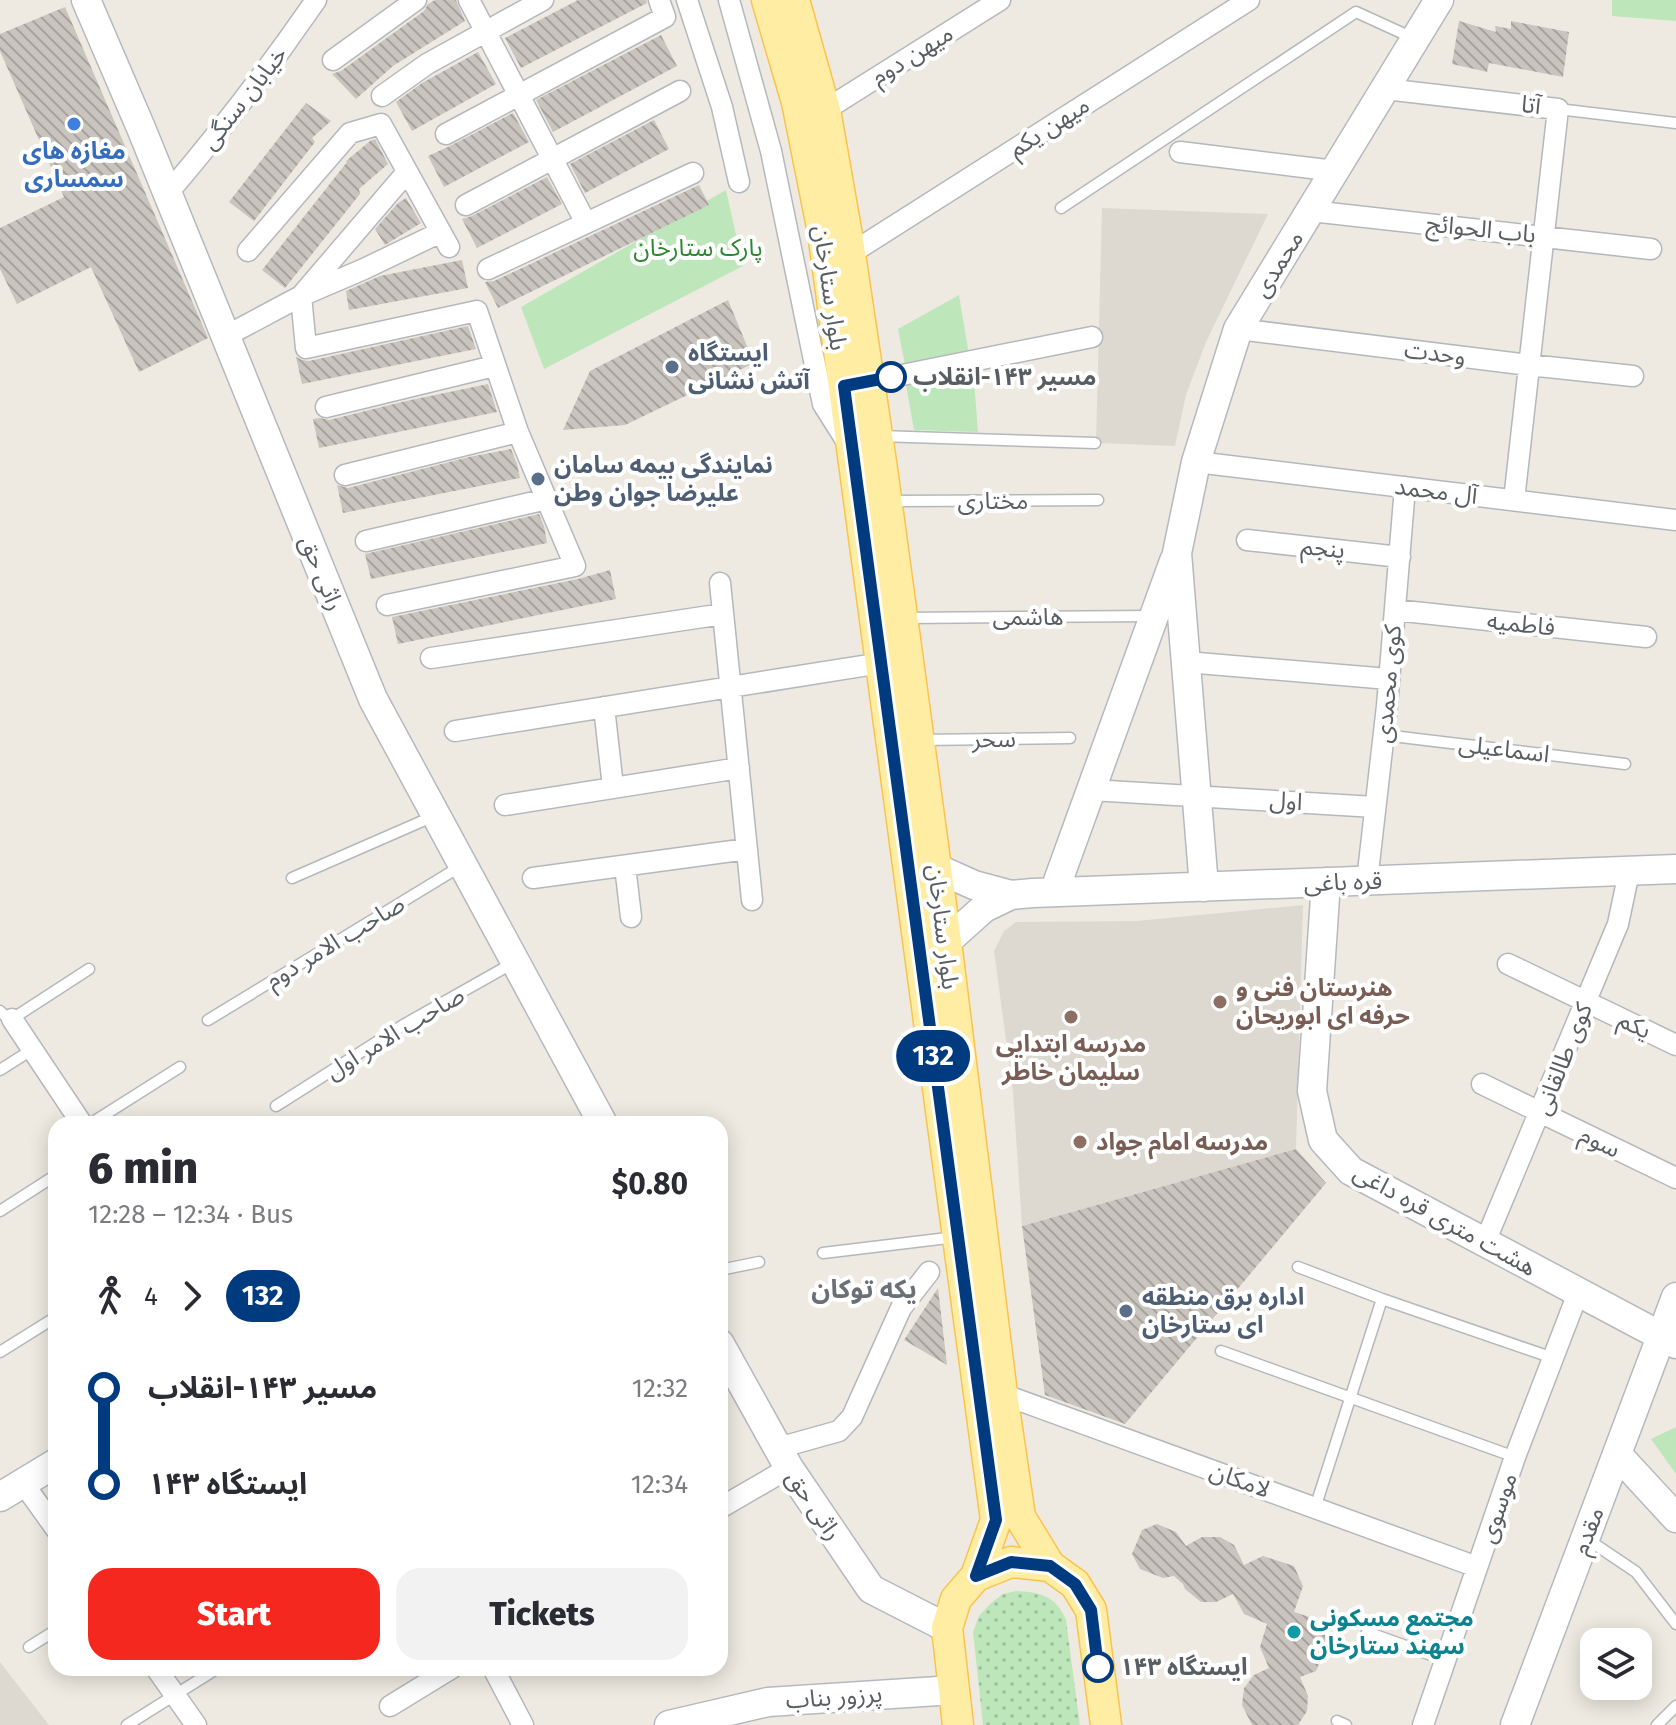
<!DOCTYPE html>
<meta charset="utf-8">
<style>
body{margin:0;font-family:"Fira Sans","Noto Sans Arabic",sans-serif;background:#f2f2f3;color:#2b2b33;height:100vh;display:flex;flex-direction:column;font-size:30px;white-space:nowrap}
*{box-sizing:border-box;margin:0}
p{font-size:26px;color:#7c7c81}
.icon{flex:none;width:44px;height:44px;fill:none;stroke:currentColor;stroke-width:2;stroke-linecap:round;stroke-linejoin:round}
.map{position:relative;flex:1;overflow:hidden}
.side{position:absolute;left:48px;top:1116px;width:680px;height:560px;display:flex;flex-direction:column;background:#fff;border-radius:24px;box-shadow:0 4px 20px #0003}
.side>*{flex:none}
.badge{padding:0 16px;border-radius:26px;font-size:28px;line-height:52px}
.tools{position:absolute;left:1580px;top:1628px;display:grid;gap:16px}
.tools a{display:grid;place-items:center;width:72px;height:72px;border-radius:16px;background:#fff;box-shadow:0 4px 20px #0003;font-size:40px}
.map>.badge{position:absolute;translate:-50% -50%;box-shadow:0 0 0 4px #fff}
.legs{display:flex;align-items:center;gap:12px;height:88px;padding:0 40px;font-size:26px}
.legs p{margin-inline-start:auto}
.summary{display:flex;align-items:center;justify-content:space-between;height:136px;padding:0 40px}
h1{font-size:44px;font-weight:800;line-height:60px}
.cta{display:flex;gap:16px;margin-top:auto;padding:16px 40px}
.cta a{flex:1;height:92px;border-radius:24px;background:#f5281f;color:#fff;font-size:32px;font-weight:800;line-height:92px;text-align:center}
.cta a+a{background:#f2f2f3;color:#2b2b33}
ul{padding:0 40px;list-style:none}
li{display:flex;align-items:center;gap:28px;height:96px;font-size:30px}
li i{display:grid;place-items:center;width:12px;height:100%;margin:0 10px;background:currentColor}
li i::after{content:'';width:20px;height:20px;margin:-10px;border:6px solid;border-radius:50%;background:#fff}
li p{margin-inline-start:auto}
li:first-child i{background:linear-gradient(#0000 50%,currentColor 0)}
li:last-child i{background:linear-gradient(currentColor 50%,#0000 0)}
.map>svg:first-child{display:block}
.education{fill:#ddd9d0}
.grass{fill:url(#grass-dots)}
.park{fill:#bde7bb}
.building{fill:url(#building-back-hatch)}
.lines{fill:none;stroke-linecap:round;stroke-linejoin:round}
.lane-casing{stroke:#b4b8bd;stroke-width:13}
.street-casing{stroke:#b4b8bd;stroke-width:23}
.secondary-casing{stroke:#b5b9bf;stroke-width:31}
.primary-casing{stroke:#fbc34c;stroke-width:33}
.lane{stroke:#fff;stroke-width:10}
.street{stroke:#fff;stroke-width:20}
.secondary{stroke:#fff;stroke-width:28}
.primary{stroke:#ffeda4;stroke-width:30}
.line-1-casing{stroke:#fff;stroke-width:18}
.line-1{stroke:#003b80;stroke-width:12}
.shop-dot{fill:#3f7fe0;stroke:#fff;stroke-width:3}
.service-dot{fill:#5c6f8a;stroke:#fff;stroke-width:3}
.stop-1-dot{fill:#fff;stroke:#003b80;stroke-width:4}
.education-dot{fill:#8d6e63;stroke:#fff;stroke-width:3}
.culture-dot{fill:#0f9aa8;stroke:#fff;stroke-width:3}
.labels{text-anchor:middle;stroke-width:8;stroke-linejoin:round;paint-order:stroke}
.street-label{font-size:24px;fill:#595e63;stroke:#fff}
.shop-label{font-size:24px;font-weight:bold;fill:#366cbe;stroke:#fff}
.park-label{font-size:24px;fill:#2e862f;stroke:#fff}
.service-label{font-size:24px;font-weight:bold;fill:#4e5e75;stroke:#fff;text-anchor:start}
.stop-label{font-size:24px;font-weight:bold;fill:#595e63;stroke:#fff;text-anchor:start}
.education-label{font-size:24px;font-weight:bold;fill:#785e54;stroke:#fff;text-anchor:start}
.culture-label{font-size:24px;font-weight:bold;fill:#0d838f;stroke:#fff;text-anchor:start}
.neighbourhood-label{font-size:26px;font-weight:bold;fill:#6a7075;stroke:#fff}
</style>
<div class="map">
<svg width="1676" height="1725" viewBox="0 0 1676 1725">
<defs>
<pattern id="grass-dots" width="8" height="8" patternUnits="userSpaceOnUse" patternTransform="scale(2)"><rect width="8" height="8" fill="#bde7bb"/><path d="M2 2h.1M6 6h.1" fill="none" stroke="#9dbe9c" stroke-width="1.8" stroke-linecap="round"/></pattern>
<pattern id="building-back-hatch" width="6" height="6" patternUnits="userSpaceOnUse" patternTransform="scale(2)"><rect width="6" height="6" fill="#c9c5be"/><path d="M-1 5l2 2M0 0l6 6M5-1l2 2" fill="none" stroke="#a6a39e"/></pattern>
</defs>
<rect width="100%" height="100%" fill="#eeeae1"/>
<path class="education" d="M1102 208 1268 214 1206 342 1186 395 1175 446 1096 443Z
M1303 905 1296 1149 1022 1226 1013 1092 994 951 1004 931 1016 922 1137 921Z
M0 1662 49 1725H0Z"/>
<path class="grass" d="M1016 1591C1040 1592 1056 1596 1066 1620L1080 1725H983L973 1632 979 1616 991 1603 1003 1594Z"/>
<path class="park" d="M1612 0H1676V21L1612 16Z
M726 190 743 266 544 369 521 307Z
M959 295 969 355 906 370 898 329Z
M974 380 978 432 914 430 906 385Z
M1676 1427V1474L1651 1439Z"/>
<path class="building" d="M435 0H456L465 21 393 66 356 99 332 74 341 71 424 11 428 4Z
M578 0H646L647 3 521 68 505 38Z
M65 7 208 338 139 372 91 267 17 304 0 269V228L64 197 0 51V34Z
M1459 21 1496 32 1495 26 1511 29V21L1569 32 1563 77 1489 63 1487 72 1452 64Z
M661 35 677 66 553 132 536 100Z
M478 52 496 84 412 131 396 102 422 83Z
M306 103 331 121 312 138 315 142 254 221 229 202Z
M513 113 529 142 444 187 428 156 452 145Z
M654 120 669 149 585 193 570 164Z
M375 139 388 164 359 189 360 194 285 288 262 270 347 162 346 161 370 141Z
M547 177 562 204 477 248 462 219 472 216Z
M699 185 709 205 498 308 485 282 494 281Z
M406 198 421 223 385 245 375 229 398 203Z
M462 260 468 288 349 310 346 291 380 276Z
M728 300 754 363 625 425 563 430 590 371Z
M468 326 476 349 302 384 296 357 302 360 309 361Z
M488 384 497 412 319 448 313 419 320 418 329 420 406 401Z
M511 449 517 464 520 478 343 513 337 485 348 488 469 457Z
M539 514 544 526 547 543 371 579 365 554Z
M610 570 616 599 398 644 392 617 578 579Z
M1296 1149 1326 1183 1125 1424 1045 1395 1022 1226Z
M938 1288 947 1365 904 1340Z
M1157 1524 1176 1532 1186 1546 1202 1537H1220L1234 1545 1244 1565 1263 1556 1294 1566 1303 1586 1294 1612 1319 1620 1328 1641 1316 1671 1300 1677 1308 1696 1307 1711 1298 1725H1252L1242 1705 1244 1688 1254 1675 1269 1668 1260 1647 1267 1624 1244 1614 1233 1594 1216 1602H1201L1185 1589 1183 1584 1174 1576 1163 1578 1140 1569 1132 1554 1142 1530Z"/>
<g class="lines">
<defs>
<path id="lane" d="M1558 109 1676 123
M1061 208 1356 12 1413 38
M879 436 1095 443
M889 501 1098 500
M904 618 1152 616
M1384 735 1625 764
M921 740 1070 738
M292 878 434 816
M0 1011 5 1016 12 1019 89 969
M208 1020 461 866
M0 1070 33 1049
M276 1106 405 1024 513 963
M90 1124 180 1067
M0 1211 56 1175
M823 1253 956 1237
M1298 1267 1382 1299 1553 1358
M720 1270 759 1262
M1221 1351 1515 1457
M0 1352 56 1317
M1315 1508 1382 1299
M1587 1539 1636 1572 1676 1624
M1367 1632 1445 1660
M29 1647 56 1630
M1337 1721 1346 1725
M127 1725 218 1668
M1657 1725 1676 1706"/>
<path id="street" d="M469 0 586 223
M687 0 722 107 739 182
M729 0 771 151 823 404 847 442
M333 60 416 0
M1385 89 1558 109 1514 500
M382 96 427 64 543 0
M825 110 1000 0
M446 134 665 17 659 0
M1180 152 1335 171
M168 193C220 132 270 67 316 0
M466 205 680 91
M1311 211 1651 249
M248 251 350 133 381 124 449 247
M850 254 1249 0
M488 269 693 173
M1238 329 1529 365 1633 376
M226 336 301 296 407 172
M857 384 1092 337
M326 407 494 366
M1196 462 1676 520
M345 475 518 432
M1247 540 1400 557
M366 541 547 499
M720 583 752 900
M387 605 575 566 518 432 477 311 306 348 301 296 364 269 441 232
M1395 610 1646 637
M431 658 723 614
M1186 662 1389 679
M604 707 613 787
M455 731 881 663
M1091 790 1375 807
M505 805 739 768
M625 866 631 917
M533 878 747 849
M1367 881 1387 706 1405 487
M1508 964 1676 1045
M12 1019 82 1124
M1482 1084 1676 1178
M1485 1242 1618 924 1629 872
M1002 1394 1477 1567
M778 1448 839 1431 852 1417 901 1308 929 1272
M23 1483 56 1529
M720 1508 789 1468
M156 1668 196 1725
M493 1668 523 1725
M390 1706 452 1668
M1423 1725 1515 1457 1578 1293"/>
<path id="secondary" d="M86 0 141 128 373 699 603 1124
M916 870 936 868 974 885 1011 895
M1326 882 1312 1091 1323 1140 1351 1171 1676 1344
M1204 887 1177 553 1196 462 1238 329 1439 0
M1054 892 1174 561
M929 944 946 942 984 908 1011 895 1033 893 1676 869
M720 1344 789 1468 871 1589 947 1628
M1617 1454 1676 1518
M0 1497 56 1463
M669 1725 768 1702 954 1690
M1515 1725 1676 1297"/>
<path id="primary" d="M767 0 797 102 823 232 996 1520 976 1576
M794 0 825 110 848 241 882 469 946 942 1002 1394 1020 1517 1050 1566
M958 1725 947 1628 956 1599 976 1576 1011 1562 1050 1566 1075 1584 1091 1610 1106 1725"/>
</defs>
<use href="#lane" class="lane-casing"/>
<use href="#street" class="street-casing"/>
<use href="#secondary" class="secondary-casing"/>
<use href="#primary" class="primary-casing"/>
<use href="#lane" class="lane"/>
<use href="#street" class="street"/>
<use href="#secondary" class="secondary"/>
<use href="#primary" class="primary"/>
</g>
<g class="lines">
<defs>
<path id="line-1" d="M891 377 844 386 996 1520 976 1576 1011 1562 1050 1566 1075 1584 1091 1610 1098 1667"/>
</defs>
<use href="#line-1" class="line-1-casing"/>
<use href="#line-1" class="line-1"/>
</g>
<circle class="shop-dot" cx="74" cy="124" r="8"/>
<g class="service-dot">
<circle cx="672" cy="367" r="8"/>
<circle cx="538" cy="479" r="8"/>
<circle cx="1126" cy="1311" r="8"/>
</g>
<g class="stop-1-dot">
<circle cx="891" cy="377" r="14"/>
<circle cx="1098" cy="1667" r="14"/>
</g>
<g class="education-dot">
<circle cx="1220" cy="1002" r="8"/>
<circle cx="1071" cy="1017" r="8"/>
<circle cx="1080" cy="1142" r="8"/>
</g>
<circle class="culture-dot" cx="1294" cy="1632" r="8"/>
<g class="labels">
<g class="street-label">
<text transform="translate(912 55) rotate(-32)" y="8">میهن دوم</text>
<text transform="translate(244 98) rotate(-52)" y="8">خیابان سنگی</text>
<text transform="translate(1531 105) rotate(7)" y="8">آتا</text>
<text transform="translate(1049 127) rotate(-33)" y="8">میهن یکم</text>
<text transform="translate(1481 229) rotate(6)" y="8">باب الحوائج</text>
<text transform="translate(1278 264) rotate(-58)" y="8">محمدی</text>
<text transform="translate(830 288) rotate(82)" y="8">بلوار ستارخان</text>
<text transform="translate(1435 353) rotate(7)" y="8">وحدت</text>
<text transform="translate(1436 491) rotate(7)" y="8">آل محمد</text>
<text x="993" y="509">مختاری</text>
<text transform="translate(1323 548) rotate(6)" y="8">پنجم</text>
<text transform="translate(322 573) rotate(68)" y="8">راثی حق</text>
<text x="1028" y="625">هاشمی</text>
<text transform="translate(1521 624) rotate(6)" y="8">فاطمیه</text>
<text transform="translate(1388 684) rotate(-85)" y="8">کوی محمدی</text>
<text transform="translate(994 739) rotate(-1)" y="8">سحر</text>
<text transform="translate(1504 749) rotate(7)" y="8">اسماعیلی</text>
<text transform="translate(1286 801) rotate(4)" y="8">اول</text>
<text transform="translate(1343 882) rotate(-2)" y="8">قره باغی</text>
<text transform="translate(943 927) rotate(83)" y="8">بلوار ستارخان</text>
<text transform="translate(335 942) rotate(-31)" y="8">صاحب الامر دوم</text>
<text transform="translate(1635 1025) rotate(26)" y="8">یکم</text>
<text transform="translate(395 1033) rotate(-31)" y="8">صاحب الامر اول</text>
<text transform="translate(1563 1059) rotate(-68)" y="8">کوی طالقانی</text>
<text transform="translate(1600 1142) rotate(26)" y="8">سوم</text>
<text transform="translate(1445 1220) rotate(29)" y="8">هشت متری قره داغی</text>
<text transform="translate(1240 1480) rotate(20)" y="8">لامکان</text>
<text transform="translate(814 1505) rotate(56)" y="8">راثی حق</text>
<text transform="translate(1498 1508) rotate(-71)" y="8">موسوی</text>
<text transform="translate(1588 1531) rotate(-69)" y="8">مقدم</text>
<text transform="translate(834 1697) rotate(-4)" y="8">پرزور بناب</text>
</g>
<g class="shop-label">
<text x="74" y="159">مغازه های<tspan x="74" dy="28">سمساری</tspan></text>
</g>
<g class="park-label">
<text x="698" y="256">پارک ستارخان</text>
</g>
<g class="service-label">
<text x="688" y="361">ایستگاه<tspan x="688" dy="28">آتش نشانی</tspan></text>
<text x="554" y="473">نمایندگی بیمه سامان<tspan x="554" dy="28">علیرضا جوان وطن</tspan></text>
<text x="1142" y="1305">اداره برق منطقه<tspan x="1142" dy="28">ای ستارخان</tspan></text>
</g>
<g class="stop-label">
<text x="913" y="385">مسیر ۱۴۳-انقلاب</text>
<text x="1120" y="1675">ایستگاه ۱۴۳</text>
</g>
<g class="education-label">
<text x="1236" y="996">هنرستان فنی و<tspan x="1236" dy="28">حرفه ای ابوریحان</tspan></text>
<text x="1071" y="1052" text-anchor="middle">مدرسه ابتدایی<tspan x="1071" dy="28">سلیمان خاطر</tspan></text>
<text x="1096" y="1150">مدرسه امام جواد</text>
</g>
<g class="culture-label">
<text x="1310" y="1626">مجتمع مسکونی<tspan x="1310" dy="28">سهند ستارخان</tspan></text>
</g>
<g class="neighbourhood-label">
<text x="864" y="1298">یکه توکان</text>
</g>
</g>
</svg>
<div class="tools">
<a><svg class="icon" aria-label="layers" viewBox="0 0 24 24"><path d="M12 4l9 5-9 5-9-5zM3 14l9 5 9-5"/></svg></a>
</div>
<b class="badge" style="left:933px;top:1056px;background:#003b80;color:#fff">132</b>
<section class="side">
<div class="summary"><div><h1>6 min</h1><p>12:28 – 12:34 · Bus</p></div><b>$0.80</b></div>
<div class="legs"><svg class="icon" aria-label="walk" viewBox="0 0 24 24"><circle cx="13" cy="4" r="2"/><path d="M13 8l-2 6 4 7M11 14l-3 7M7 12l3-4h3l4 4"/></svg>4<svg class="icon" aria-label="forward" viewBox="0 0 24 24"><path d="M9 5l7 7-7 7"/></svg><b class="badge" style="background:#003b80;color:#fff">132</b></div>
<ul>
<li><i style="color:#003b80"></i><b>مسیر ۱۴۳-انقلاب</b><p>12:32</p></li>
<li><i style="color:#003b80"></i><b>ایستگاه ۱۴۳</b><p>12:34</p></li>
</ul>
<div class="cta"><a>Start</a><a>Tickets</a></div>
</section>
</div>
